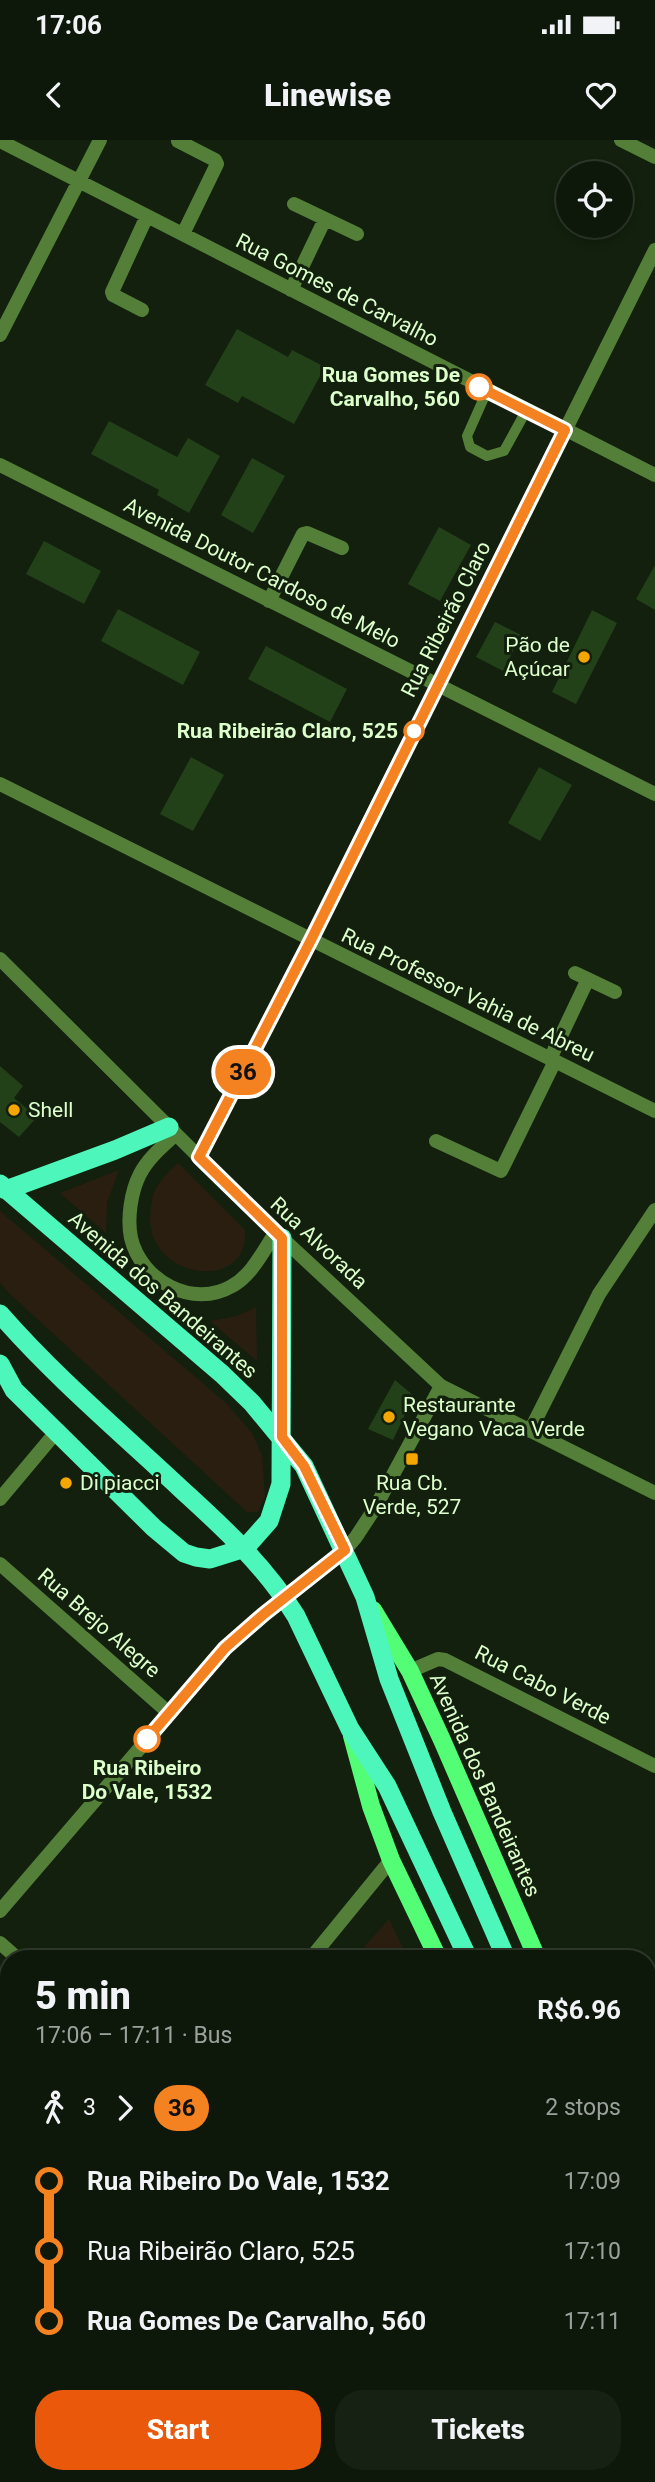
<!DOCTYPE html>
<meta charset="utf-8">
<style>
body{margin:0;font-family:Roboto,sans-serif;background:#172113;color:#f1f3f6;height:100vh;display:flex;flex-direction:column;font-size:26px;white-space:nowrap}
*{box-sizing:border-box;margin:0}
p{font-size:23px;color:#9ba09c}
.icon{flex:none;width:38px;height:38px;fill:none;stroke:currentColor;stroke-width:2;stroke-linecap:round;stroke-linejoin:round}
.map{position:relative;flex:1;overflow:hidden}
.drawer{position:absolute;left:0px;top:1810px;width:656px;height:534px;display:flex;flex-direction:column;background:#0e180a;border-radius:28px 28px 0 0;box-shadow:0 4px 10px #0003,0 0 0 2px #2e372b}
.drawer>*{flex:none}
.badge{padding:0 14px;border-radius:23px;font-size:24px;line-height:46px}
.buttons{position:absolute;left:556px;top:21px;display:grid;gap:14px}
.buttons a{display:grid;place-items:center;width:77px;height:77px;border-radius:50%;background:#0e180a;box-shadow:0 4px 10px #0003,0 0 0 2px #2e372b;font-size:35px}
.map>.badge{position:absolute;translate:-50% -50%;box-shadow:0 0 0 4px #fff}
.legs{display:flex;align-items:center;gap:10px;height:77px;padding:0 35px;font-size:23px}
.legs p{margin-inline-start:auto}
.overview{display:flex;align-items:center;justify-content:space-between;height:119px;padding:0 35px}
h1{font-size:38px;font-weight:800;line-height:52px}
.action{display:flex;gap:14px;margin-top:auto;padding:14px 35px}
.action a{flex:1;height:80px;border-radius:28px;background:#ea580c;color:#fff;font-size:28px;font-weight:800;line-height:80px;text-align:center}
.action a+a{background:#172113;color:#f1f3f6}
ul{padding:0 35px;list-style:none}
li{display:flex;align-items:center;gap:24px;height:70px;font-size:26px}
li i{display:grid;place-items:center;width:10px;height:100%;margin:0 9px;background:currentColor}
li i::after{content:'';width:18px;height:18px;margin:-9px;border:5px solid;border-radius:50%;background:#0e180a}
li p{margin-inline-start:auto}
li:first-child i{background:linear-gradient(#0000 50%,currentColor 0)}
li:last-child i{background:linear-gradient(currentColor 50%,#0000 0)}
.status{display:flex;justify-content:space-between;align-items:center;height:49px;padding:0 35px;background:#0e180a;direction:ltr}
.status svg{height:19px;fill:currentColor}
header{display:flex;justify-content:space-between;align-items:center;height:91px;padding:0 35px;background:#0e180a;font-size:32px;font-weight:800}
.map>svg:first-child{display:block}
.green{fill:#2a1e10}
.building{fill:#224119}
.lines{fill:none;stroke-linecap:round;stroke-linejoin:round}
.service{stroke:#537f38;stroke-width:10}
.minor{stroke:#537f38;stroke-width:14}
.tertiary{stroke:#537f38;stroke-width:14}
.primary{stroke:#53fe76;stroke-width:18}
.trunk{stroke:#4df6ba;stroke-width:19}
.line-1-casing{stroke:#fff;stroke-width:16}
.line-1{stroke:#f58220;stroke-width:10}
.stop-1-dot{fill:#fff;stroke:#f58220;stroke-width:3.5}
.poi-dot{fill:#f6a601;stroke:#12200d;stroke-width:2.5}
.labels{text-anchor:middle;stroke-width:6;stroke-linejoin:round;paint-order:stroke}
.street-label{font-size:21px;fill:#dcffcc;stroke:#12200d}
.stop-label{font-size:21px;font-weight:bold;fill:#dcffcc;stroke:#12200d;text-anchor:end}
.poi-label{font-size:21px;fill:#dcffcc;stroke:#12200d;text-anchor:start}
</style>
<div class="status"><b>17:06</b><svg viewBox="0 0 49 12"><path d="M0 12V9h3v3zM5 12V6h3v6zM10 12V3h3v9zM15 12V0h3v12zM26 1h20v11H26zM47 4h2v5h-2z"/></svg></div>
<header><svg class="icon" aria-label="back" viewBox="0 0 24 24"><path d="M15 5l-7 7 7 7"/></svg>Linewise<svg class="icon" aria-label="heart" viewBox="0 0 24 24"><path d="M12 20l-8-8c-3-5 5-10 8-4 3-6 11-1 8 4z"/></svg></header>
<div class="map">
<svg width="655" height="2342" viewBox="0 0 655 2342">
<rect width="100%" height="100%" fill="#12200d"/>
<path class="green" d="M178 1023 245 1090C250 1152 150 1141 150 1078 151 1068 151 1056 157 1047 161 1038 171 1030 178 1023Z
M119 1030 107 1063 106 1093 60 1053Z
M0 1071 225 1262 252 1293 262 1315 265 1356 258 1372H247L9 1153 0 1143Z
M256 1167 257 1221 210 1181 237 1176Z
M389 1779 408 1818H377L364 1807Z"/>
<path class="building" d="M237 189 288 217 292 210 325 227 294 284 242 256 238 263 205 245Z
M109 281 177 317 188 298 220 316 189 373 157 355 159 350 91 314Z
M252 318 285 336 253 393 221 375Z
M439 387 471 405 440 461 408 444Z
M44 401 101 431 84 464 26 434Z
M655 425V470L636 459Z
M118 469 200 512 183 545 101 501Z
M592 470 617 483 576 564 552 552Z
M495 482 521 495 503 531 476 517Z
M266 506 347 549 330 582 248 539Z
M191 617 224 635 193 691 160 674Z
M539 627 572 645 540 701 508 683Z
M0 926 23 946 14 958 37 977 19 997 0 982Z
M395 1240 414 1256 393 1300 368 1289Z"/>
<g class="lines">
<path class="service" d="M487 251 467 296 470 307 487 316 504 311 526 271"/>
<path class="minor" d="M621 0 655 17
M0 1 655 335
M178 1 215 20 217 24 183 94
M294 64 357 94
M291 150 325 79
M142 170 113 155 112 152 147 76
M0 195 100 0
M0 325 655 654
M269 461 303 394 307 393 342 408
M0 644 655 971
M0 819 199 1017
M575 833 615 852
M550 919 588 839
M176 994C163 1006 148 1018 140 1034 131 1051 127 1079 131 1098 141 1141 193 1169 232 1146 252 1135 263 1111 276 1092
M436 1001 501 1031 555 921
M441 1246 655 1353
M530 1291 599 1154 655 1070
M0 1359 57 1291
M0 1424 169 1573
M410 1531 438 1519 445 1520 655 1626
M0 1803 17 1818
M311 1818 391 1720
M648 1889 655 1893
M0 2177 9 2185
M181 2334 190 2342
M617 2334 626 2342
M220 2342 226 2334
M459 2342 466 2334"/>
<path class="tertiary" d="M0 1771 225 1509 264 1474 345 1410 356 1397 375 1368 441 1246 282 1098 199 1017 311 800 655 110"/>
<path class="primary" d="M373 1470 410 1531 442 1600 537 1818
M352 1596 371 1666 391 1720 438 1818
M648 2079 655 2096
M648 2282 655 2296"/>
<path class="trunk" d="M0 1044 222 1234 252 1263 304 1326 365 1457 389 1539 442 1672 506 1818
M6 1050 115 1010 169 987
M0 1174C55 1237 120 1292 181 1349 224 1388 265 1426 296 1476L350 1589 387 1646 468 1818
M0 1224 14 1250 154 1388 184 1413 196 1417 210 1419 245 1408 269 1381 281 1344 282 1098
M648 2142 655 2158
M648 2220 655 2236"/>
</g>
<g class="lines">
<defs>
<path id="line-1" d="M147 1599 225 1508 264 1474 345 1410 304 1326 282 1297V1098L199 1017 311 800 565 290 479 247"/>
</defs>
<use href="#line-1" class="line-1-casing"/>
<use href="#line-1" class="line-1"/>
</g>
<g class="stop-1-dot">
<circle cx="479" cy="247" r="12"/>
<circle cx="414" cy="591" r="9"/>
<circle cx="147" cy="1599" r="12"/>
</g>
<g class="poi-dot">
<circle cx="584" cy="517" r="7"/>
<circle cx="14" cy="970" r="7"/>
<circle cx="389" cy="1277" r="7"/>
<rect x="405" y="1312" width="14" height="14" rx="3.5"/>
<circle cx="66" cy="1343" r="7"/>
</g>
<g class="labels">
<g class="street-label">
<text transform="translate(337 150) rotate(27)" y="7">Rua Gomes de Carvalho</text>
<text transform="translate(262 433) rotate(27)" y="7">Avenida Doutor Cardoso de Melo</text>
<text transform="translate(446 479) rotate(-63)" y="7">Rua Ribeirão Claro</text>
<text transform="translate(468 855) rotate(26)" y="7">Rua Professor Vahia de Abreu</text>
<text transform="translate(319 1103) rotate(43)" y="7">Rua Alvorada</text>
<text transform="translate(163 1155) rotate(41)" y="7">Avenida dos Bandeirantes</text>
<text transform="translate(99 1483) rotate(41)" y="7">Rua Brejo Alegre</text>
<text transform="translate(543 1545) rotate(27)" y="7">Rua Cabo Verde</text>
<text transform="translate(485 1645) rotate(66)" y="7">Avenida dos Bandeirantes</text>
</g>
<g class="stop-label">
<text x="460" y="242">Rua Gomes De<tspan x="460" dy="24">Carvalho, 560</tspan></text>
<text x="398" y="598">Rua Ribeirão Claro, 525</text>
<text x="147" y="1635" text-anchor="middle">Rua Ribeiro<tspan x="147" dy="24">Do Vale, 1532</tspan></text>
</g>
<g class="poi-label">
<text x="570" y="512" text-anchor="end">Pão de<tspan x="570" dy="24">Açúcar</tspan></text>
<text x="28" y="977">Shell</text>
<text x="403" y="1272">Restaurante<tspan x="403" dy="24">Vegano Vaca Verde</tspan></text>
<text x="80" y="1350">Di piacci</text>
<text x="412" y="1350" text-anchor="middle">Rua Cb.<tspan x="412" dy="24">Verde, 527</tspan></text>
</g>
</g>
</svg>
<div class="buttons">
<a><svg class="icon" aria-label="locate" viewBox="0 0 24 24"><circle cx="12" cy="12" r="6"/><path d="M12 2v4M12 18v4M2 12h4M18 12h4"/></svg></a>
</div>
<b class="badge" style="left:243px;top:932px;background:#f58220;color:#111">36</b>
<section class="drawer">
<div class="overview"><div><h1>5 min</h1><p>17:06 – 17:11 · Bus</p></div><b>R$6.96</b></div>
<div class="legs"><svg class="icon" aria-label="walk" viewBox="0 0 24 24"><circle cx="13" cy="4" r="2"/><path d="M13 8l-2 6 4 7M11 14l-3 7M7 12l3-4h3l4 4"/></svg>3<svg class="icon" aria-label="forward" viewBox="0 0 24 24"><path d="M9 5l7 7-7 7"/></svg><b class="badge" style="background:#f58220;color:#111">36</b><p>2 stops</p></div>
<ul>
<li><i style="color:#f58220"></i><b>Rua Ribeiro Do Vale, 1532</b><p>17:09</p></li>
<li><i style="color:#f58220"></i><span>Rua Ribeirão Claro, 525</span><p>17:10</p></li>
<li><i style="color:#f58220"></i><b>Rua Gomes De Carvalho, 560</b><p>17:11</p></li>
</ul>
<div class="action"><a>Start</a><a>Tickets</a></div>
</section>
</div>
